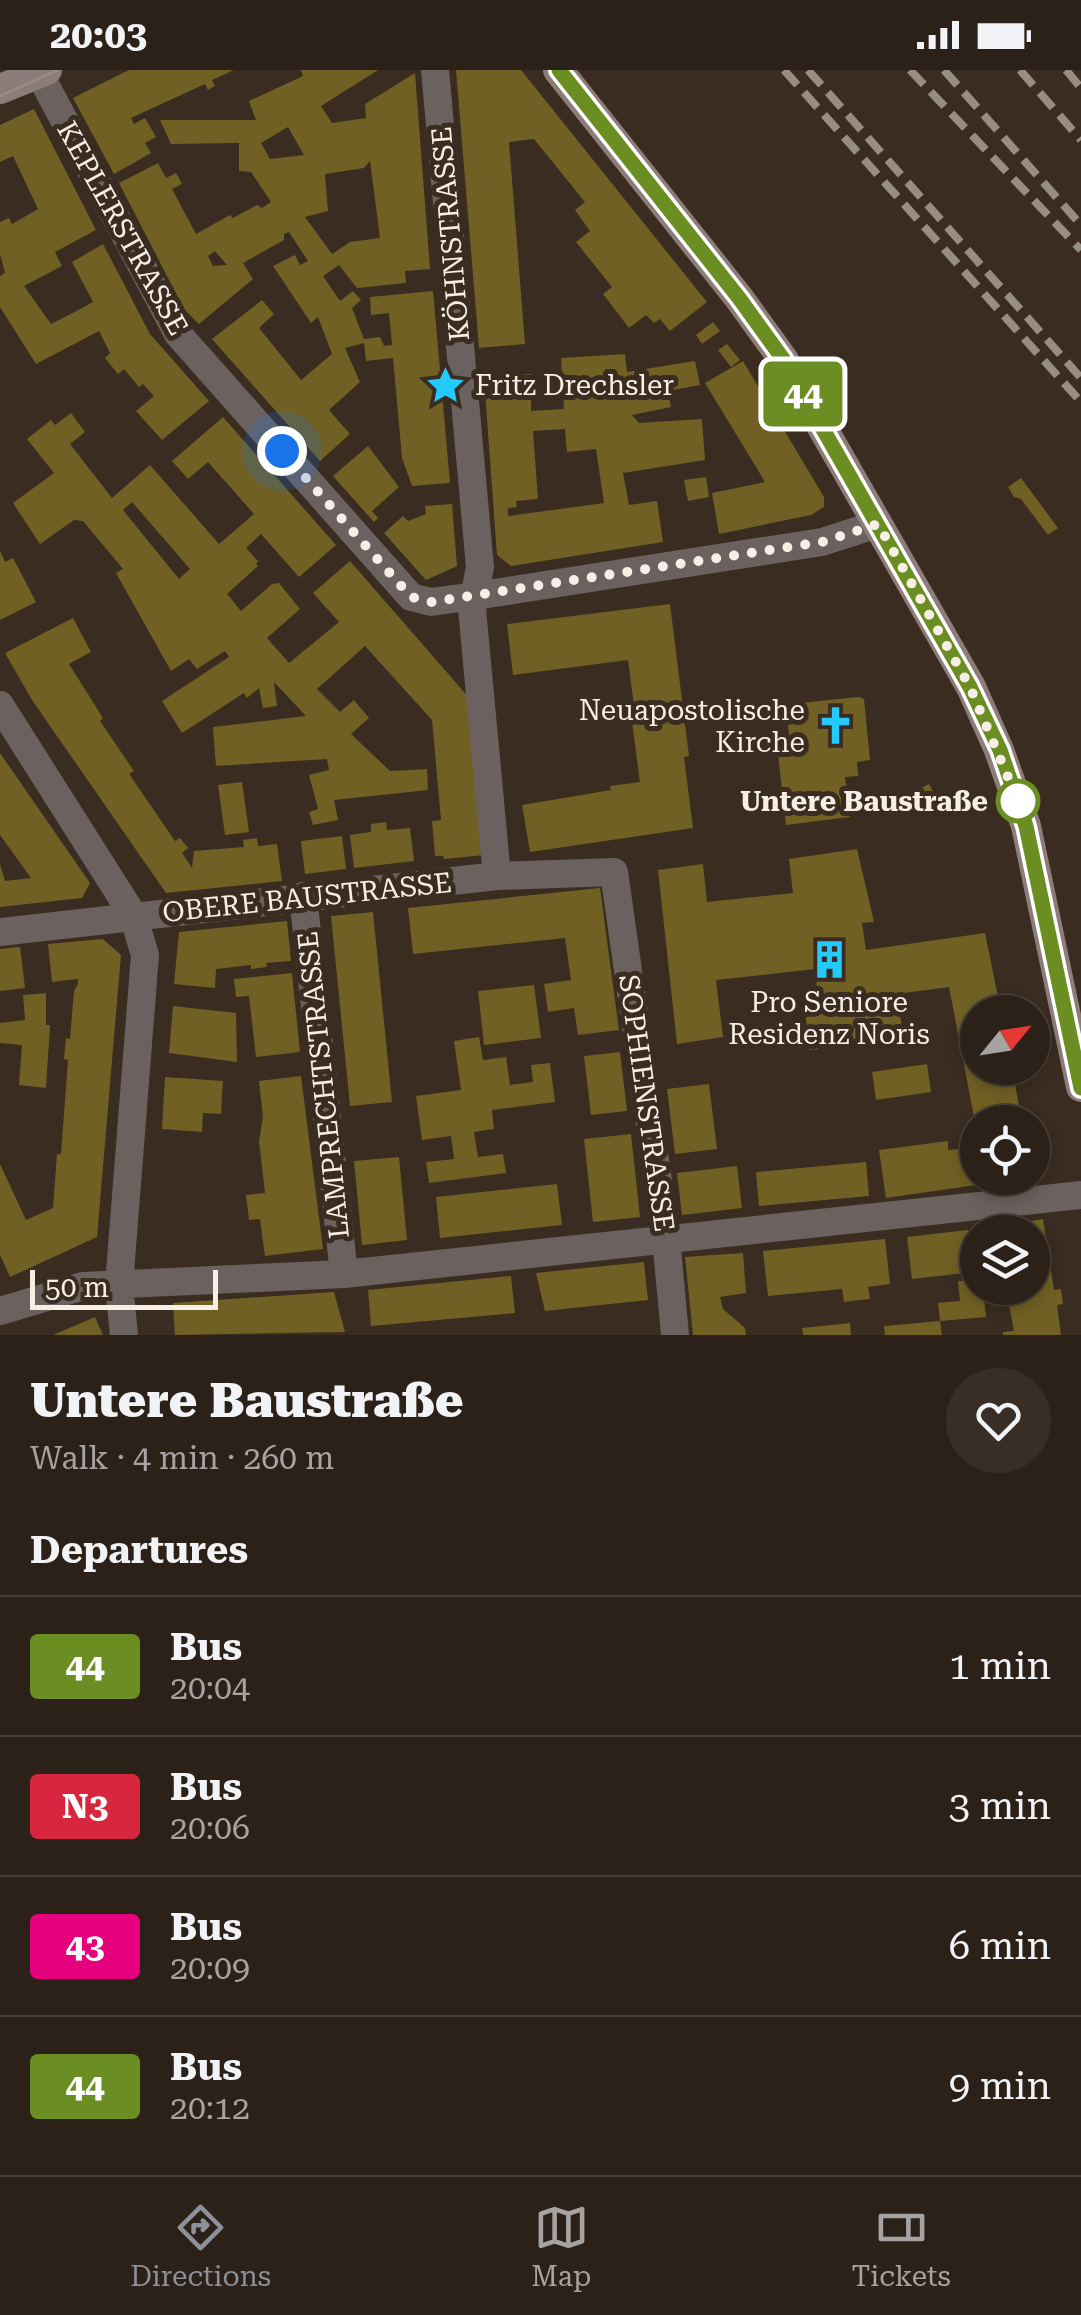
<!DOCTYPE html>
<meta charset="utf-8">
<style>
body{margin:0;font-family:"Roboto Serif",serif;background:#382e25;color:#f1f3f6;height:100vh;display:flex;flex-direction:column;font-size:38px;white-space:nowrap}
*{box-sizing:border-box;margin:0}
p{font-size:32px;color:#a6a3a2}
.icon{flex:none;width:55px;height:55px;fill:none;stroke:currentColor;stroke-width:2;stroke-linecap:round;stroke-linejoin:round}
.map{position:relative;height:1265px;overflow:hidden}
.details{display:flex;flex-direction:column;background:#2c2118;flex:1}
.details>*{flex:none}
.badge{padding:0 20px;border-radius:8px;font-size:35px;line-height:65px}
.needle{width:65px;rotate:60deg}
.buttons{position:absolute;left:960px;top:925px;display:grid;gap:20px}
.buttons a{display:grid;place-items:center;width:90px;height:90px;border-radius:50%;background:#2c2118;box-shadow:0 5px 15px #0003,0 0 0 2px #483e37;font-size:50px}
.scale{position:absolute;left:30px;bottom:25px;width:188px;box-sizing:border-box;padding-left:10px;border:5px solid #f7eee6;border-top:0;font-size:28px;line-height:35px;white-space:nowrap;color:#f7eee6;-webkit-text-stroke:8px #3a2c20;paint-order:stroke}
.you{position:absolute;width:50px;height:50px;margin:-25px;border:8px solid #fff;border-radius:50%;background:#1a73e8;box-shadow:0 0 0 15px #1a73e833}
.map>.badge{position:absolute;translate:-50% -50%;box-shadow:0 0 0 5px #fff}
h2{padding:0 30px;font-size:38px;line-height:90px}
.round{display:grid;place-items:center;flex:none;width:105px;height:105px;border-radius:52px;background:#382e25}
.head{display:flex;align-items:center;justify-content:space-between;height:170px;padding:0 30px}
h1{font-size:48px;font-weight:800;line-height:75px}
ul{padding:0;list-style:none}
li{display:flex;align-items:center;gap:30px;height:140px;padding:0 30px;border-top:2px solid #483e37}
li div{flex:1}
li b{display:block;font-size:38px}
li em{font-style:normal}
li .badge{min-width:110px;font-weight:700;text-align:center}
.status{display:flex;justify-content:space-between;align-items:center;height:70px;padding:0 50px;background:#2c2118;direction:ltr}
.status svg{height:28px;fill:currentColor}
.menu{display:flex;justify-content:space-around;align-items:center;height:140px;border-top:2px solid #483e37;background:#2c2118;font-size:28px;color:#a6a3a2}
.menu a{display:grid;justify-items:center;gap:5px}
.menu .active{color:#8c9099}
.map>svg:first-child{display:block}
.building{fill:#706024;fill-rule:evenodd}
.lines{fill:none;stroke-linecap:round;stroke-linejoin:round}
.street{stroke:#6b615f;stroke-width:28}
.secondary{stroke:#8c7c7a;stroke-width:30}
.tram{stroke:#988d83;stroke-width:2.5}
.rail{stroke:#988d83;stroke-width:8;stroke-dasharray:20 10;stroke-linecap:butt}
.line-casing{stroke:#fff;stroke-width:22}
.line{stroke:#6b8e23;stroke-width:15}
.walk{stroke:#f7eee6;stroke-width:10;stroke-dasharray:0 18}
.stop-dot{fill:#fff;stroke:#6b8e23;stroke-width:5}
.labels{text-anchor:middle;stroke-width:10;stroke-linejoin:round;paint-order:stroke}
.street-label{font-size:28px;fill:#f7eee6;stroke:#3a2c20}
.poi-label{font-size:28px;fill:#f7eee6;stroke:#3a2c20;text-anchor:start}
.stop-label{font-size:28px;font-weight:bold;fill:#f7eee6;stroke:#3a2c20;text-anchor:end}
</style>
<div class="status"><b>20:03</b><svg viewBox="0 0 49 12"><path d="M0 12V9h3v3zM5 12V6h3v6zM10 12V3h3v9zM15 12V0h3v12zM26 1h20v11H26zM47 4h2v5h-2z"/></svg></div>
<div class="map">
<svg width="1081" height="1265" viewBox="0 0 1081 1265">
<rect width="100%" height="100%" fill="#3a2c20"/>
<path class="building" d="M129 0H234L212 10 215 16 208 20 205 14 131 48 134 54 145 48 156 67 145 73 151 83 114 104 73 28Z
M301 0H378L321 36 332 53 366 48 365 34 415 3 430 199 405 201 406 213 357 218 339 195 323 206 340 231 353 221 361 230 352 238 364 269 380 267 384 276 392 275 389 243 371 245 370 227 433 221 450 413 412 416 402 388 393 288 366 291 364 273 345 278 360 312 329 340 350 364 320 391 212 269 262 230 274 244 259 258 301 310 332 284 318 247 311 253 273 196 295 185 300 195 308 191 289 162 284 164V170L243 193 253 209 199 254 184 239 119 113 158 93 166 108 176 103 182 114 172 119 196 164 230 145 233 148 257 135 262 138 271 132 251 102 239 101V73L171 74 160 50H256L249 31 303 6ZM288 57 304 85 270 89 261 73ZM370 91 380 168 350 172 332 184 305 147 328 141 325 104 364 98ZM215 181 227 195 213 196 208 186Z
M456 0H521L707 232 670 261 660 249 654 253 646 245 629 258 603 224 612 217 576 172 590 161 575 140 585 132 534 69 509 72 525 274 479 278Z
M34 39 96 160 55 182 62 196 24 216 51 254 86 236 93 232 72 192 103 174 150 264 209 331 162 370 136 341 154 326 143 314 139 317 124 299 118 304 105 288 110 283 99 261 36 294 0 237V206L5 203 0 184V152L9 148 12 154 38 139 13 86 0 92V55Z
M713 252 720 261 702 274 696 265Z
M727 274 740 290 731 297 718 280Z
M625 284 627 302 695 291 700 315 668 321 671 337 632 345 639 353 702 349 705 390 623 403 629 435 657 431 663 472 511 496 497 485 484 308 531 304V341L564 339 561 288ZM565 359 567 382 596 379 604 433 508 446V438L517 437 516 431 538 429 533 361Z
M743 291 824 427V437L811 445 719 464 712 423 765 412 705 313Z
M71 343 85 362 70 374 112 428 150 395 219 474 254 444 208 392 188 409 172 391 223 347 336 475 299 507 261 464 246 478 258 491 256 494 258 496 227 524 241 541 272 514 279 513 300 539 267 568 289 593 339 552 313 523 350 491 471 630 485 785 444 789 443 786H435L432 751 441 750 432 650 365 576 317 619 340 642 354 630 369 648 351 664 390 701 427 699 428 720 334 730 338 750 313 755 309 742 318 739 309 705 329 700 327 689 216 696 213 657 306 646 274 612 277 636 263 638 259 618 247 628 244 623 182 663 162 631 229 587 225 581 197 599 189 589 171 601 116 503 123 499 83 451 74 450 40 474 13 433 54 403 27 369 51 350 55 355ZM132 432 190 499 179 509 123 440Z
M368 376 399 417 372 441 378 448 374 452 333 406Z
M706 407 709 427 688 431 684 410Z
M1021 408 1058 458 1048 465 1021 429 1014 427 1008 417Z
M452 434 457 496 426 510 384 463 403 446 408 451 426 444 425 436Z
M0 481 5 492 13 488 36 532 0 550Z
M670 534 689 686 684 687 693 758 530 782 522 735 611 720 610 716 640 712 630 637 634 636 628 590 513 605 507 554Z
M73 548 91 582 69 594 103 648 100 651 134 701 129 704 175 771 180 768 188 778 182 783 192 798 194 781 244 777 243 770 257 768 258 776 277 774 282 811 166 823 32 630 5 583Z
M859 627 864 629 870 690 857 692 858 706 845 707 850 747 786 755 776 666 789 665 787 649 802 648 800 633Z
M0 683 90 813 82 828 0 837V794L5 811 31 808 0 765Z
M242 712 249 762 225 765 218 715Z
M929 714 935 725 922 732 917 720Z
M386 752 387 760 410 758 414 791 354 798 350 765 371 762V754Z
M342 766 346 799 305 804 301 771Z
M857 779 874 852 862 853 866 880 985 863 1001 942H978V998H1012L1022 1052H975L949 917 897 924 903 966 809 980 804 928 818 926 815 899 716 910 723 967 677 974 658 800 703 794 707 832 793 823 789 789Z
M600 818 619 960 578 965 574 938 548 942 544 914 571 910 565 868 413 884 408 838Z
M373 842 392 1032 350 1036 331 846Z
M287 851 291 891 266 893 267 897 251 899V895L216 899 215 918 174 914 179 862Z
M103 869 121 885 97 1167 10 1207 0 1185V1094L26 1150 53 1138 57 1084H61L68 990 64 989 66 968 70 969 74 921 78 914V909L52 912 48 874Z
M20 877 25 918 0 921V879Z
M292 903 300 982 256 987 249 926 236 927 234 909Z
M534 915 541 968 484 975 478 921Z
M46 923V955H50L46 1018 19 1015 22 975 0 973V953L25 950 23 925Z
M173 936 236 943 237 992 169 983Z
M479 967 483 990 506 987 510 1015 533 1012 531 995 550 993 555 1032 492 1040 494 1059 474 1062 478 1087 503 1084 506 1103 429 1113 426 1092 454 1089 451 1066 422 1070 416 1026 461 1020 454 971Z
M620 982 627 1041 591 1045 584 986Z
M927 994 931 1022 876 1030 872 1002Z
M301 1006 323 1179 265 1186 260 1149 249 1150 246 1125 265 1123 259 1071 263 1047 259 1011Z
M165 1007 223 1011 221 1044 203 1043 202 1062 162 1059Z
M709 1014 717 1079 675 1084 667 1019Z
M631 1064 640 1147 593 1152 584 1069Z
M948 1071V1080L978 1077V1108H1031V1110L983 1114 886 1128 879 1080Z
M399 1087 407 1170 362 1175 354 1091Z
M866 1092 869 1126 759 1136 756 1102Z
M737 1096 742 1138 682 1145 677 1103Z
M557 1114 562 1155 440 1168 436 1127Z
M1043 1149 1054 1220 1061 1219 1063 1234 1057 1235 1061 1265H1003V1262L1014 1261 1008 1229 998 1230 996 1218H1032V1162H989L988 1158Z
M968 1160 973 1202 912 1209 907 1167Z
M885 1169 890 1214 868 1217 870 1229 844 1232 842 1219 768 1226 763 1181Z
M743 1183 746 1223 720 1227 723 1239 745 1258 746 1265H693L685 1187Z
M644 1192 648 1230 545 1241 536 1203Z
M511 1206 515 1243 371 1256 368 1220Z
M978 1210V1218H983L986 1247 940 1251 938 1233 960 1231 958 1211Z
M334 1222 345 1262 175 1265 173 1233Z
M95 1247 103 1265H53Z
M940 1251 942 1265H885L884 1256Z
M850 1253 851 1265H803L802 1258Z"/>
<g class="lines">
<path class="street" d="M435 0 480 497 472 539 497 806
M39 3 178 264 411 527 431 532 475 526 822 472 878 454
M0 635 133 845 145 885 119 1215 124 1265
M303 826 344 1204
M0 862 497 806 614 802 666 1168 675 1265
M0 1241 83 1216 344 1204 1081 1125"/>
<path class="secondary" d="M558 0 739 228 783 289 971 617 999 680 1026 756 1081 1017
M0 19 47 0"/>
<path class="tram" d="M0 26 58 0"/>
<path class="rail" d="M784 0 1081 332
M808 0 1081 308
M910 0 1081 180
M944 0 1081 155
M1020 0 1081 70
M1066 0 1081 18"/>
</g>
<g class="lines">
<defs>
<path id="line" d="M559 0 739 228 783 289 970 617 1000 680 1026 756 1081 1018"/>
</defs>
<use href="#line" class="line-casing"/>
<use href="#line" class="line"/>
<path class="walk" d="M282 381 411 527 431 532 822 472 878 454 970 617 1018 731"/>
</g>
<defs>
<symbol id="sight-bare" viewBox="-9 -9 18 18"><path d="M0-6L1.8-2.2L6-1.7L2.9 1.2L3.7 5.4L0 3.3L-3.7 5.4L-2.9 1.2L-6-1.7L-1.8-2.2Z" fill="#24c9fe" stroke="#3a2c20" stroke-width="2.5" paint-order="stroke"/></symbol>
<symbol id="church-bare" viewBox="-9 -9 18 18"><path d="M-1.2-6h2.4v3.5h3.3v2.4h-3.3V6h-2.4V-.1h-3.3v-2.4h3.3Z" fill="#24c9fe" stroke="#3a2c20" stroke-width="2.5" paint-order="stroke"/></symbol>
<symbol id="building-bare" viewBox="-9 -9 18 18"><path d="M-4-6H4V6H1V3H-1V6H-4ZM-2.5-4.3h1.7v1.8h-1.7ZM.8-4.3h1.7v1.8H.8ZM-2.5-1h1.7V.8h-1.7ZM.8-1h1.7V.8H.8Z" fill="#24c9fe" stroke="#3a2c20" stroke-width="2.5" paint-order="stroke"/></symbol>
</defs>
<g fill-rule="evenodd">
<use href="#sight-bare" x="418" y="288" width="55" height="55"/>
<use href="#church-bare" x="808" y="628" width="55" height="55"/>
<use href="#building-bare" x="802" y="862" width="55" height="55"/>
</g>
<circle class="stop-dot" cx="1018" cy="731" r="20"/>
<g class="labels">
<g class="street-label">
<text transform="translate(123 158) rotate(61)" y="10">KEPLERSTRASSE</text>
<text transform="translate(450 164) rotate(-95)" y="10">KÖHNSTRASSE</text>
<text transform="translate(307 827) rotate(-6)" y="10">OBERE BAUSTRASSE</text>
<text transform="translate(323 1015) rotate(-96)" y="10">LAMPRECHTSTRASSE</text>
<text transform="translate(647 1033) rotate(82)" y="10">SOPHIENSTRASSE</text>
</g>
<g class="poi-label">
<text x="475" y="325">Fritz Drechsler</text>
<text x="805" y="650" text-anchor="end">Neuapostolische<tspan x="805" dy="32">Kirche</tspan></text>
<text x="829" y="942" text-anchor="middle">Pro Seniore<tspan x="829" dy="32">Residenz Noris</tspan></text>
</g>
<g class="stop-label">
<text x="988" y="741">Untere Baustraße</text>
</g>
</g>
</svg>
<div class="buttons">
<a><svg class="needle" viewBox="-14 -14 28 28"><path d="M0-13l5 13h-10z" fill="#e53935"/><path d="M0 13l5-13h-10z" fill="#a6a3a2"/></svg></a>
<a><svg class="icon" aria-label="locate" viewBox="0 0 24 24"><circle cx="12" cy="12" r="6"/><path d="M12 2v4M12 18v4M2 12h4M18 12h4"/></svg></a>
<a><svg class="icon" aria-label="layers" viewBox="0 0 24 24"><path d="M12 4l9 5-9 5-9-5zM3 14l9 5 9-5"/></svg></a>
</div>
<div class="scale">50 m</div>
<div class="you" style="left:282px;top:381px"></div>
<b class="badge" style="left:803px;top:324px;background:#6b8e23;color:#fff">44</b>
</div>
<section class="details">
<div class="head"><div><h1>Untere Baustraße</h1><p>Walk · 4 min · 260 m</p></div><a class="round"><svg class="icon" aria-label="heart" viewBox="0 0 24 24"><path d="M12 20l-8-8c-3-5 5-10 8-4 3-6 11-1 8 4z"/></svg></a></div>
<h2>Departures</h2>
<ul>
<li><span class="badge" style="background:#6b8e23;color:#fff">44</span><div><b>Bus</b><p>20:04</p></div><em>1 min</em></li>
<li><span class="badge" style="background:#d7263d;color:#fff">N3</span><div><b>Bus</b><p>20:06</p></div><em>3 min</em></li>
<li><span class="badge" style="background:#e6007e;color:#fff">43</span><div><b>Bus</b><p>20:09</p></div><em>6 min</em></li>
<li><span class="badge" style="background:#6b8e23;color:#fff">44</span><div><b>Bus</b><p>20:12</p></div><em>9 min</em></li>
</ul>
</section>
<nav class="menu">
<a class="active"><svg class="icon" aria-label="directions" viewBox="0 0 24 24"><path d="M12 3l9 9-9 9-9-9zM9 14v-3h6M13 9l2 2-2 2"/></svg>Directions</a>
<a><svg class="icon" aria-label="map" viewBox="0 0 24 24"><path d="M3 6l6-2 6 2 6-2v14l-6 2-6-2-6 2zM9 4v14M15 6v14"/></svg>Map</a>
<a><svg class="icon" aria-label="tickets" viewBox="0 0 24 24"><path d="M3 7h18v10H3zM15 7v10"/></svg>Tickets</a>
</nav>
